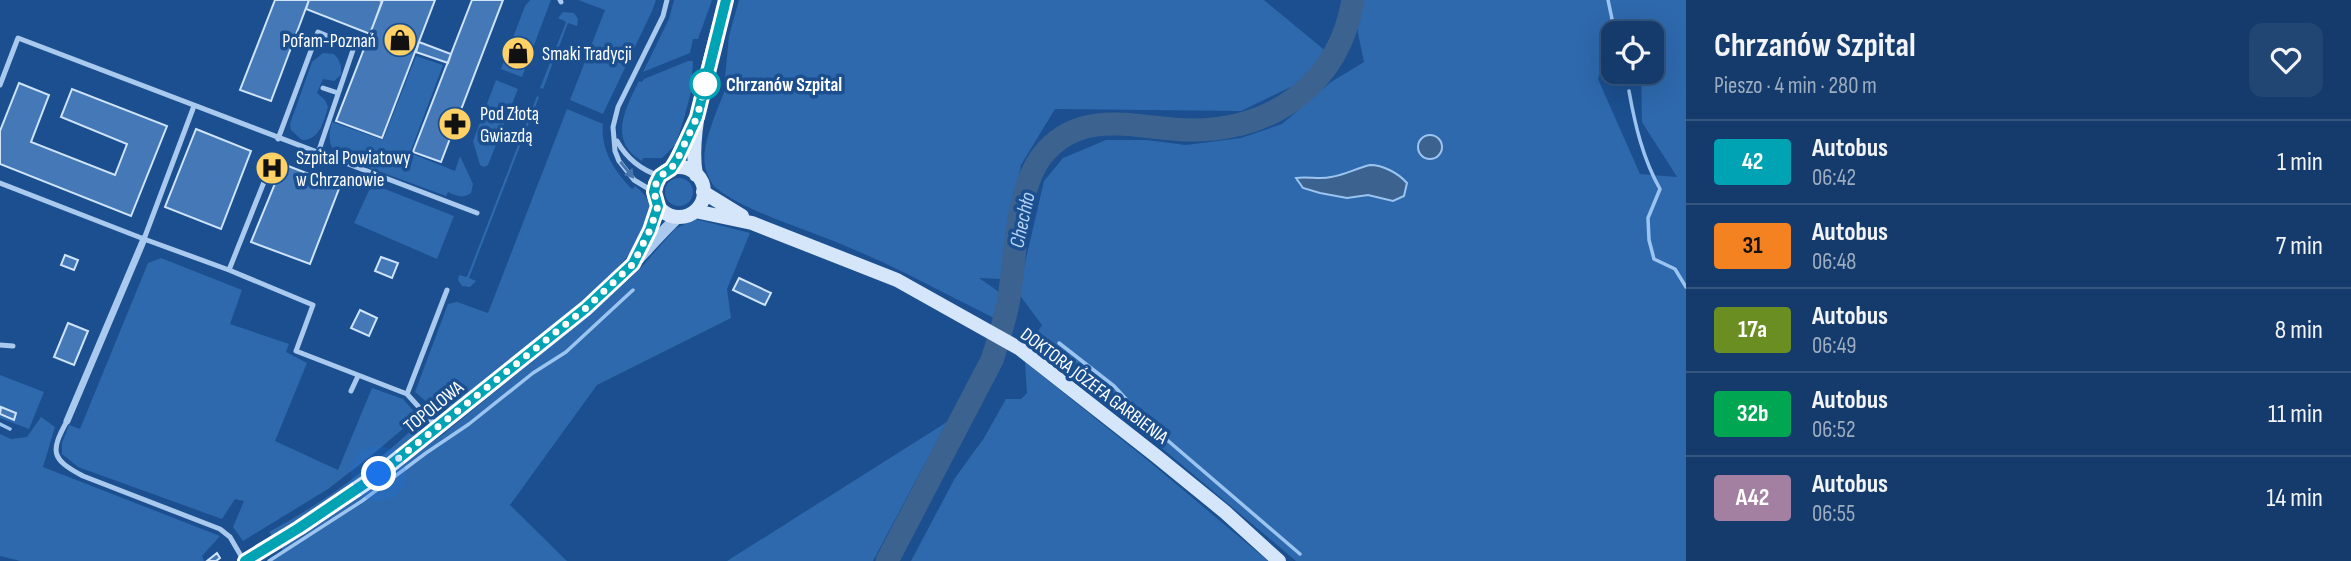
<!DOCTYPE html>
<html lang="pl">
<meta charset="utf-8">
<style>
body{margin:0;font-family:"Sofia Sans Condensed",sans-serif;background:#214673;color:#f1f3f6;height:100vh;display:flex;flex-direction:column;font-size:26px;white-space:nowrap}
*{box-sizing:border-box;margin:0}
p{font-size:23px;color:#9dadc1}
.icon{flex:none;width:38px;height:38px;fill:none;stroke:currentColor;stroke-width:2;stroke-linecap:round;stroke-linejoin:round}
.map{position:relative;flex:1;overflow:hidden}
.side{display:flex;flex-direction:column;background:#143b6b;width:665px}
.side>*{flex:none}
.badge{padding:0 14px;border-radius:5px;font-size:24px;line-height:46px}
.buttons{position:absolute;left:1601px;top:21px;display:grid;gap:14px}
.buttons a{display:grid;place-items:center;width:63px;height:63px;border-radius:14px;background:#143b6b;box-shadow:0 7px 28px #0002,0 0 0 2px #33557e;font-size:35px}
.you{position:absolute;width:35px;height:35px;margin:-18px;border:5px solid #fff;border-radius:50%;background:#1a73e8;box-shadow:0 0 0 10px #1a73e833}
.map>.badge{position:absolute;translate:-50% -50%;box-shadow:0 0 0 4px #fff}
.round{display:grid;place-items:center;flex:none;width:74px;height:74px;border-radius:14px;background:#214673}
.headline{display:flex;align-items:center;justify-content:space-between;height:119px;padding:0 28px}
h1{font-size:33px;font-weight:700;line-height:52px}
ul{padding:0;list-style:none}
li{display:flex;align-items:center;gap:21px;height:84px;padding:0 28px;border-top:2px solid #33557e}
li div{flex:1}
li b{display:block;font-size:26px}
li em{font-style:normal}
li .badge{min-width:77px;font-weight:700;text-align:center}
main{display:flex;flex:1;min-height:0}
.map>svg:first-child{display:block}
.green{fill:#2e69ad;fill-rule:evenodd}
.water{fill:#3c6290;stroke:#9cc4f0;stroke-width:2}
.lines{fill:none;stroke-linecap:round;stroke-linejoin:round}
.stream{stroke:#9cc4f0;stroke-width:3.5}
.river{stroke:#3c6290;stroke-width:23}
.building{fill:#4478b7;stroke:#cfe3fa;stroke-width:2}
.service{stroke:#a9c9ee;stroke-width:5}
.minor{stroke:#a9c9ee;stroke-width:7}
.tertiary{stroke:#a9c9ee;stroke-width:12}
.secondary{stroke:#d6e6fa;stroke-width:14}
.oneway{fill:#4674ac}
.line-casing{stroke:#fff;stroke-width:16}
.line{stroke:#00a3b4;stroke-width:10}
.walk{stroke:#fff;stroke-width:7;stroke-dasharray:0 12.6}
.stop-dot{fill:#fff;stroke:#00a3b4;stroke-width:3.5}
.labels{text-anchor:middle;stroke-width:7;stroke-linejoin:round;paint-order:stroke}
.poi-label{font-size:19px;fill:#fff;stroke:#1b4f8f;text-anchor:start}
.stop-label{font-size:19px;font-weight:bold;fill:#fff;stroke:#1b4f8f;text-anchor:start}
.street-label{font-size:19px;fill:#fff;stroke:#1b4f8f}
.water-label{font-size:21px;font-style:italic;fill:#b5d3f5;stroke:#1b4f8f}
</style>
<main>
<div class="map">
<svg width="1686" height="561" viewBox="0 0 1686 561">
<rect width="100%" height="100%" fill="#1b4f8f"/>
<path class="green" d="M530 0H551L522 77 501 69 525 6Z
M578 0H656L652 11 603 114 570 100 605 10Z
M674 0H712L698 39H693L690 53 643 72 669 19Z
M739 0H1264L1328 53 1311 77 1241 111 1055 109 1021 165 1000 279 979 278 1002 294 996 319C947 295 899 268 848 247 811 231 746 212 716 188 712 185 708 176 706 170 698 145 722 103 729 78L725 77 729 36Z
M1358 0H1686V561H1296L1087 385 1031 343 1042 325 1018 293 1044 181 1063 158 1106 140H1146L1186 145 1241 138 1282 124 1331 82 1364 62 1358 33ZM1614 33H1652V72H1641L1642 122 1677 177 1640 174 1598 79 1608 48 1614 51Z
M563 12 574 13 578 19 577 26 568 23 543 89 540 88 566 22 558 18Z
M323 53 334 54C340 61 342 65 341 75L334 81 323 79 317 93 325 100 328 107C324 121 320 140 302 140L291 130 290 124 312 62Z
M416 56 443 65 410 153 455 171 460 156 473 184 471 193C463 199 457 196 448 192L446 196 340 157C328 147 328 136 332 122L383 140Z
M688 61H693L691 92 685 115 676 144 662 158H643L642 161C607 141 626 107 639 81L642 82 644 79Z
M496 80 518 89 488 165 484 167 480 165 473 141Z
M537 96 539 97 469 278 476 281 470 287 462 286 458 280 459 275 467 277Z
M567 109 603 124C600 149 615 172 632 189L635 186C644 193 652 202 650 213 642 258 577 305 543 333 513 359 482 384 450 408 435 412 427 402 415 392L448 304 457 302 488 313Z
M665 192a14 14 0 1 1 28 0a14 14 0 1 1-28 0Z
M372 184 454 216 437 259 354 223Z
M695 219 750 233 727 289 731 318 597 385 510 505 567 561H270L284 553 281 547 303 536 442 435 592 313 638 271 675 229Z
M161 258 242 290 230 324 289 344 286 352 307 363 275 441 338 470 372 388 403 399 418 416 372 455 328 489 243 541 233 527 244 501 235 499 222 519 78 467 62 454V443L69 425 80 429 148 263Z
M1025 362 1151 463 1268 561H911L955 478 984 438 1006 399H1021L1027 393Z
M0 375 44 392 29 429 0 418Z
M41 417 55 427 43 467 220 536 202 556 204 561H20L0 556V434L11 439 27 437Z
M421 421 419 432 416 437 376 469 273 537 269 532C323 503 377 464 421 421Z
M947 422 873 561H727Z"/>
<path class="water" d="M1418 147a12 12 0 1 1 24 0a12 12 0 1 1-24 0Z
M1370 165C1383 165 1398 173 1407 183L1404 196 1393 201 1368 195 1347 198 1320 193 1303 188 1296 178C1308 176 1320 180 1331 177 1345 175 1357 168 1370 165Z"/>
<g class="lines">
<path class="stream" d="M1608 0 1615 33
M1629 91C1635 125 1643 159 1660 189L1648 218 1649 240 1654 259 1675 269 1686 287
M1002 300 1008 302 1015 309
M1059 343 1114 386 1152 427 1300 554
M0 424 10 429
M269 561 362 501 426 453 469 424 533 373 566 352 633 290"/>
<path class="river" d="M887 561 992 360C998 341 1004 323 1008 304 1016 260 1015 184 1046 151 1086 107 1141 130 1192 130 1274 130 1339 83 1353 0"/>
</g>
<path class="building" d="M309 0 271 101 240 90 275 0Z
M309 0H379L382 1 370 34 306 9Z
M383 0H435L382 138 336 121Z
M472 0H503L441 162 413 152Z
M419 42 451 54 448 63 416 52Z
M513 47 525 52 522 58 511 53Z
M19 83 49 95 31 142 115 175 127 144 61 117 72 89 167 126 131 216 0 164V131Z
M196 129 251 151 221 229 165 207Z
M283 164 340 186 310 264 251 242Z
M65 255 78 260 74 270 61 265Z
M381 257 398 263 392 278 375 271Z
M739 278 771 293 765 305 733 290Z
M360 310 377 318 369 336 351 328Z
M68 323 88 331 74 365 54 357Z
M1 407 16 413 14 420 0 414Z
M217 553 220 558 216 561H207Z"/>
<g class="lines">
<path class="service" d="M560 0 561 2
M0 85 18 38 477 213
M323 88 338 93
M194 106 144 239 229 270 313 305 296 351 407 394 437 427
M278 139 318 32 354 47 318 153
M617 141C627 159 641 170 660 176
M0 183 144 239
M654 192 634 180 619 161 615 151 613 127 618 107 663 16 667 0
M229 270 266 177
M0 345 13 346
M351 391 358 376
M407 394 447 290
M67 421C50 452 51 459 83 476L220 529 230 537 244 561"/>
<path class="minor" d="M67 421 144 239"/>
<path class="tertiary" d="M639 251 650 230 658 206
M245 561C333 510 413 448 492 384 532 352 573 320 611 286 635 264 655 239 678 217"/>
<path class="secondary" d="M654 192a25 25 0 1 1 50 0a25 25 0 1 1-50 0Z
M671 169 693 125
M696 175C687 128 714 48 726 0
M703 192 742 216
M695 211 752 223 897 280 1020 349 1155 455 1225 512 1279 561"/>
</g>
<defs><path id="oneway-solid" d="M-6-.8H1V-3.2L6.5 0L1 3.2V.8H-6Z" transform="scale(1.75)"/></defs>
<use class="oneway" href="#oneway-solid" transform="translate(627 170) rotate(51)"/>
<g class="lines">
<defs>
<path id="line" d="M245 561 299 528 379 474 586 308 633 264 650 230 658 206 654 192 656 184 660 176 671 169 678 158 697 117 726 0"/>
</defs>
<use href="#line" class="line-casing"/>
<use href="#line" class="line"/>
<path class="walk" d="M379 474 586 308 633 264 650 230 658 206 654 192 656 184 660 176 671 169 678 158 697 117 706 82 705 84"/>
</g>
<defs>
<symbol id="shop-disc" viewBox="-11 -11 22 22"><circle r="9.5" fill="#ffd166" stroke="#1b4f8f"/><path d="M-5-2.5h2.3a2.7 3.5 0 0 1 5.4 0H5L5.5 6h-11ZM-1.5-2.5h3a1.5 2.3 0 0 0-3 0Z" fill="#111"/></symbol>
<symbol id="pharmacy-disc" viewBox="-11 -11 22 22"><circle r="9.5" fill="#ffd166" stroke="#1b4f8f"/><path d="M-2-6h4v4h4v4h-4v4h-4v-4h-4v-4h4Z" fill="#111"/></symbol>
<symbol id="hospital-disc" viewBox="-11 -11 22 22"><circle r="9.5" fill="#ffd166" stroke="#1b4f8f"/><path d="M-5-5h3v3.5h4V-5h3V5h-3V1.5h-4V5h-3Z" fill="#111"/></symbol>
</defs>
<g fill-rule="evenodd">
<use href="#shop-disc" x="381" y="21" width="38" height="38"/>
<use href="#shop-disc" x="499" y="34" width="38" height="38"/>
<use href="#pharmacy-disc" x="436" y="105" width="38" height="38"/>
<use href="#hospital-disc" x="253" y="149" width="38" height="38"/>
</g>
<circle class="stop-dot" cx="705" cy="84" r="14"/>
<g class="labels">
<g class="poi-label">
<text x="376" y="47" text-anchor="end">Pofam-Poznań</text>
<text x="542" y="60">Smaki Tradycji</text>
<text x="480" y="120">Pod Złotą<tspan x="480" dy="22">Gwiazdą</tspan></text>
<text x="296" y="164">Szpital Powiatowy<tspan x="296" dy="22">w Chrzanowie</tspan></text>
</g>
<g class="stop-label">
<text x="726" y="91">Chrzanów Szpital</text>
</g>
<g class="street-label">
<text transform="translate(1095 385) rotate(37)" y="7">DOKTORA JÓZEFA GARBIENIA</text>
<text transform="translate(433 406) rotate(-39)" y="7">TOPOLOWA</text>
</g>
<g class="water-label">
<text transform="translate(1022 220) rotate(-78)" y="7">Chechło</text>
</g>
</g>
</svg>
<div class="buttons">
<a><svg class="icon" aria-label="locate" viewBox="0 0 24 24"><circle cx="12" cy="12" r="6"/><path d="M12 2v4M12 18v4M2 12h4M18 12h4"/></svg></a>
</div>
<div class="you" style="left:379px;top:474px"></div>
</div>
<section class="side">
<div class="headline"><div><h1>Chrzanów Szpital</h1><p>Pieszo · 4 min · 280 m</p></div><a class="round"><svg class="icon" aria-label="heart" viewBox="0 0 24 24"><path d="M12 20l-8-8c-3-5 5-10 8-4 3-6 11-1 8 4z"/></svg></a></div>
<ul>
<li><span class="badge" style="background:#00a3b4;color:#fff">42</span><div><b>Autobus</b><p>06:42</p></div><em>1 min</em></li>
<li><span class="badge" style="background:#f58220;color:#111">31</span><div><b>Autobus</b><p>06:48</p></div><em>7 min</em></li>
<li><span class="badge" style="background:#6b8e23;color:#fff">17a</span><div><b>Autobus</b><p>06:49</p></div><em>8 min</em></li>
<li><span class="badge" style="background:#00a651;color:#fff">32b</span><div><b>Autobus</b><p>06:52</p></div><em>11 min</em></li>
<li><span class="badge" style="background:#a380a2;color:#fff">A42</span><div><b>Autobus</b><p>06:55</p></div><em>14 min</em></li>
</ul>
</section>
</main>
